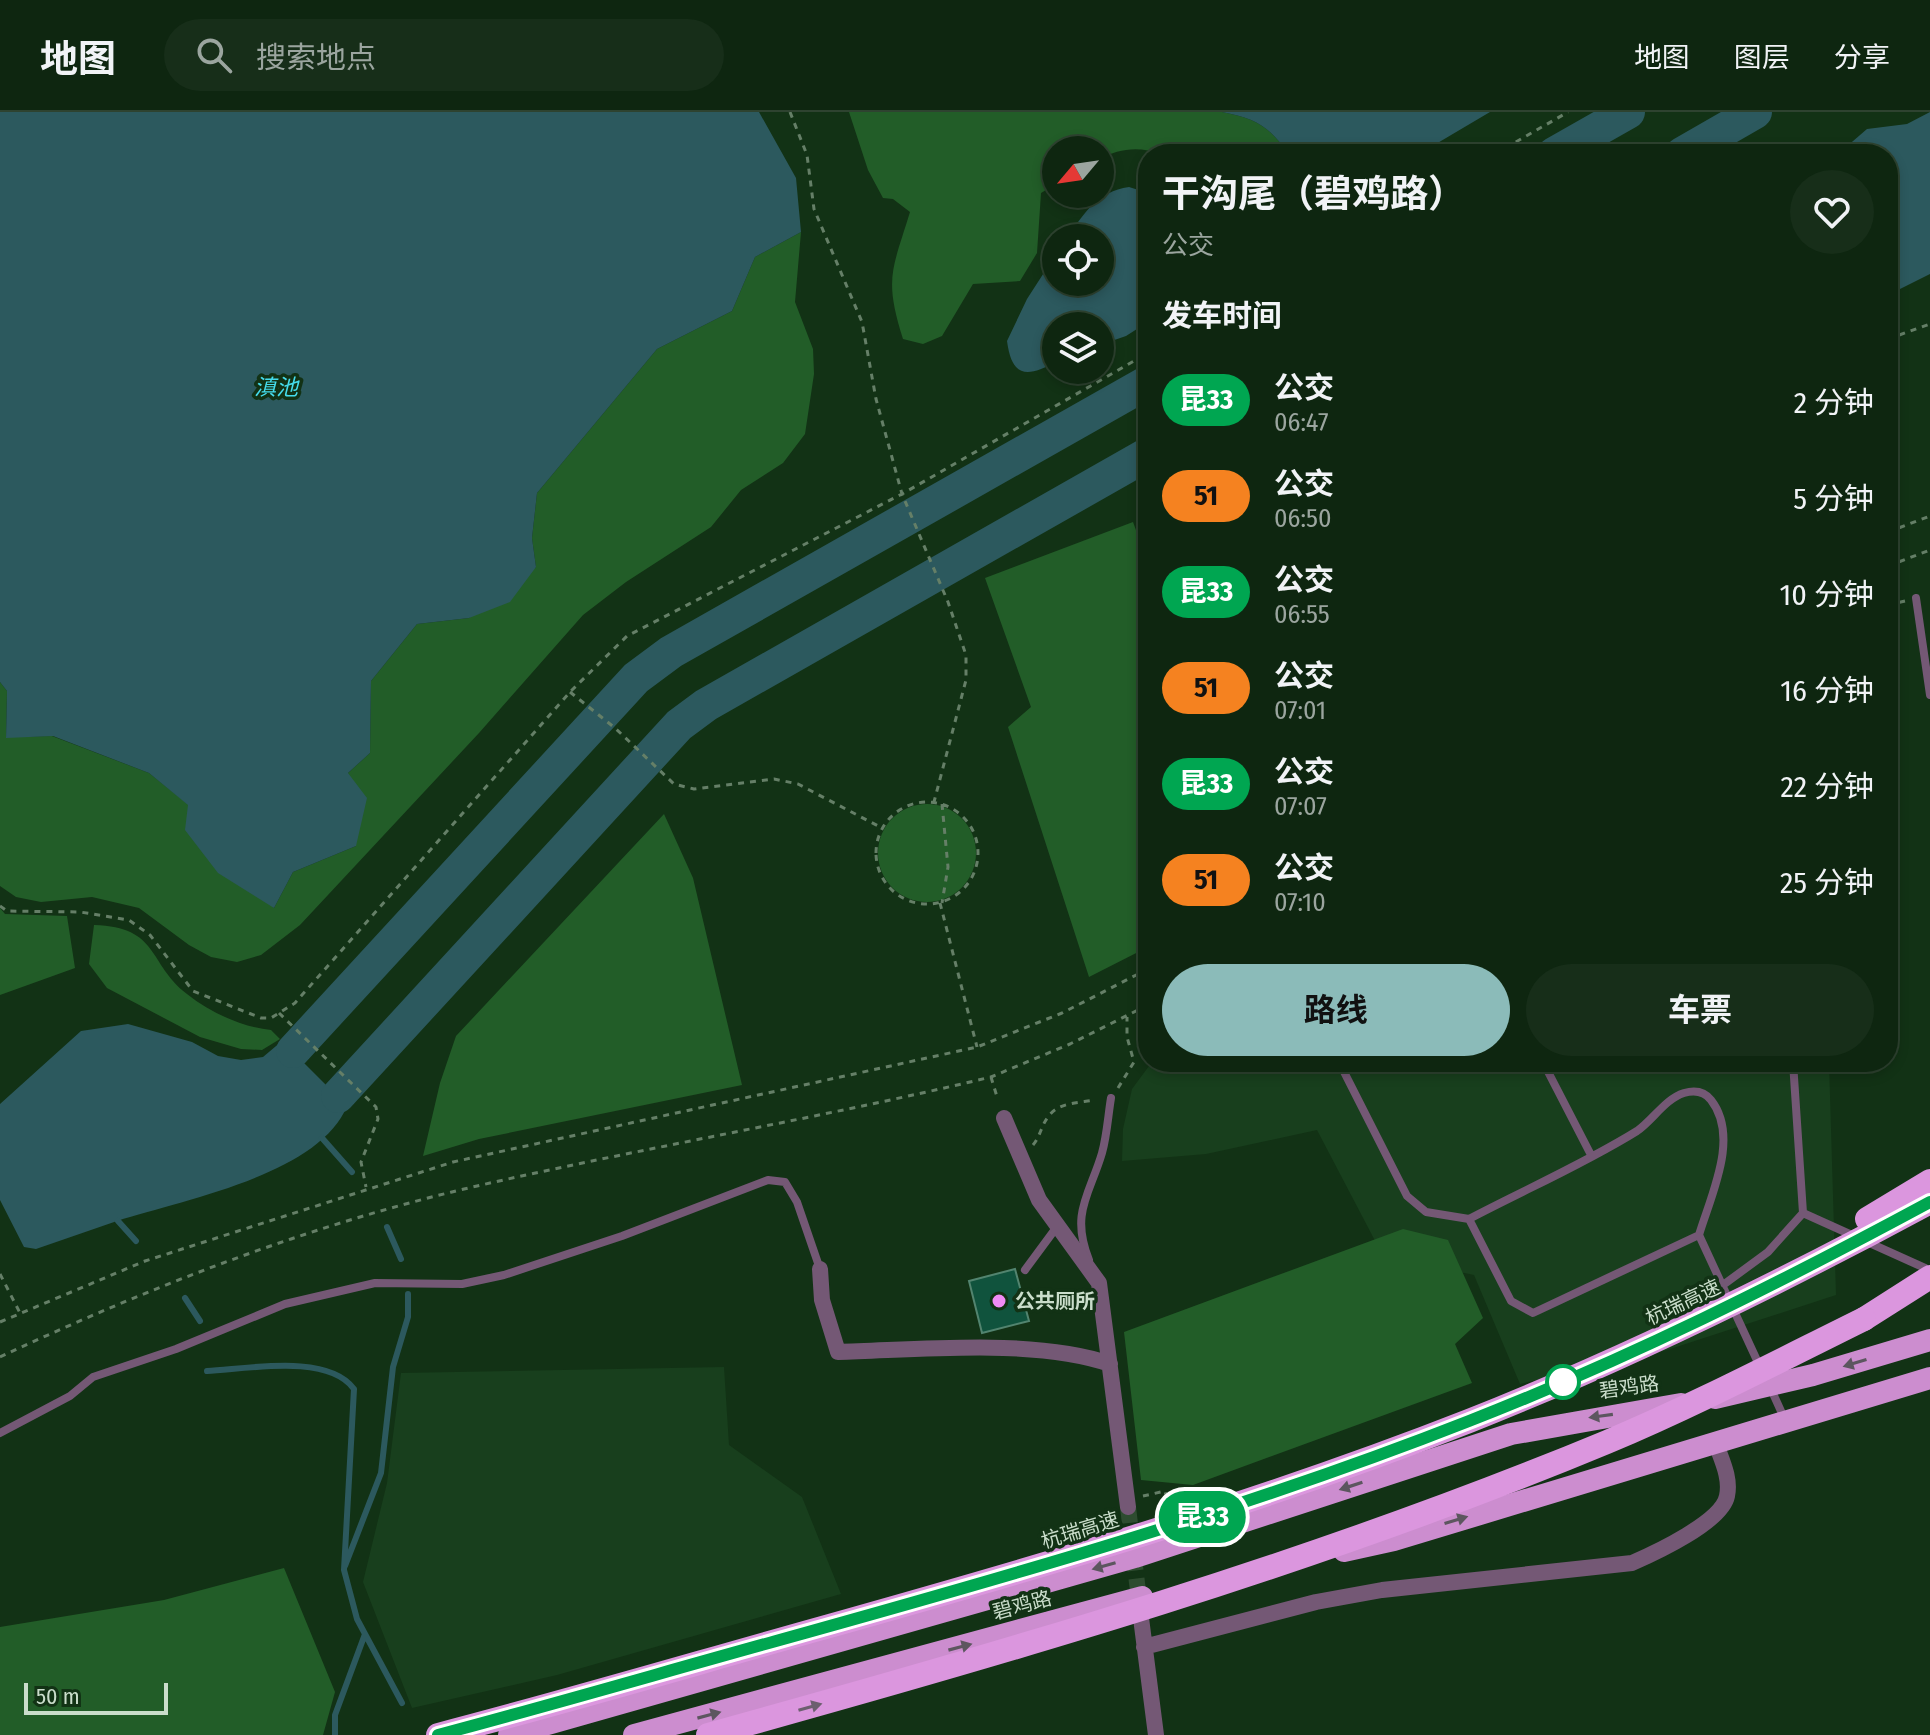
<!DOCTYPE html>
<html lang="zh">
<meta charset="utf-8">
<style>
body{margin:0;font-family:"Fira Sans Condensed","Noto Sans SC",sans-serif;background:#172e19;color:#f1f3f6;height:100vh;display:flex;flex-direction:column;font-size:30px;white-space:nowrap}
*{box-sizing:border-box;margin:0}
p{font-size:26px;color:#9ba59f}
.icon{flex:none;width:44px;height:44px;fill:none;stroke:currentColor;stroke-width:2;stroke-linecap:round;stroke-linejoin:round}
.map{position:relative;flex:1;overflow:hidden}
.drawer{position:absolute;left:1138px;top:32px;width:760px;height:928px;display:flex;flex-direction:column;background:#0e2610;border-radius:32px;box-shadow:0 4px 12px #0003,0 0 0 2px #2e4330}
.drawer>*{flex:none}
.badge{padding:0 16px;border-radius:26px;font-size:28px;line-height:52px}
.needle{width:52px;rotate:241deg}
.buttons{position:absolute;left:1042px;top:24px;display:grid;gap:16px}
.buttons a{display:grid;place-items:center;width:72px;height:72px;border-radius:50%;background:#0e2610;box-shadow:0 4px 12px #0003,0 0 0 2px #2e4330;font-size:40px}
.scale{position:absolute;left:24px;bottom:20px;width:144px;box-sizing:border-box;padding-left:8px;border:4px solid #caddcb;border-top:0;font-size:22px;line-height:28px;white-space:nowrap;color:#caddcb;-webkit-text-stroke:6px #123215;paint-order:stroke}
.map>.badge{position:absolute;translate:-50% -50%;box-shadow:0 0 0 4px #fff}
h2{padding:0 24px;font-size:30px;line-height:72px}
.round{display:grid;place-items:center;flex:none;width:84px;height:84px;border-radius:42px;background:#172e19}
.summary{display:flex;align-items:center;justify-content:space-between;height:136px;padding:0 24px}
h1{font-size:38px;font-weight:700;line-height:60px}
.action{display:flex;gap:16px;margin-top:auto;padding:16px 24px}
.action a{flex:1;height:92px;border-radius:48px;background:#8bbbb9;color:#111;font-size:32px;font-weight:700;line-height:92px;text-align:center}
.action a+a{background:#172e19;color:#f1f3f6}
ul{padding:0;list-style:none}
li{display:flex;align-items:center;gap:24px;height:96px;padding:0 24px}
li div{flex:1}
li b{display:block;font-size:30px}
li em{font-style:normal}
li .badge{min-width:88px;font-weight:700;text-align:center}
header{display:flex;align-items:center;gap:48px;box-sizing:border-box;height:112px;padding:0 40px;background:#0e2610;border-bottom:2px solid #2e4330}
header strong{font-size:38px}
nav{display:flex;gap:44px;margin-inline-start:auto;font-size:28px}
.search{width:560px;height:72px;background:#172e19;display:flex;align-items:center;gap:20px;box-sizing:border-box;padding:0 28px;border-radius:44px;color:#9ba59f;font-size:30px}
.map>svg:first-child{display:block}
.built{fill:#183f1d}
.green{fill:#225d28}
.water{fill:#2c595e}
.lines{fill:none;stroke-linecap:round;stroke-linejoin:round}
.stream{stroke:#2c595e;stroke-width:6}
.river{stroke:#2c595e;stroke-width:34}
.building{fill:#10533d;stroke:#52846f;stroke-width:2}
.minor-tunnel{stroke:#2e4c30;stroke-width:16;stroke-dasharray:16 8;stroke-linecap:butt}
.path{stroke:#657f67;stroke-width:3;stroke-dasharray:6 6;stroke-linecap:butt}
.service{stroke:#745875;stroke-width:8}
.minor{stroke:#745875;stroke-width:16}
.trunk{stroke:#cc8dcf;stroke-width:22}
.motorway{stroke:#db96de;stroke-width:24}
.motorway-bridge{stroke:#db96de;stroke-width:24}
.oneway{fill:#5c565f}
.oneway2{fill:#6c5f6f}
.line-casing{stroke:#fff;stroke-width:18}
.line{stroke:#00a651;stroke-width:12}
.poi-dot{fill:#f08bf5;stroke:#123215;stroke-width:3}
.stop-dot{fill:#fff;stroke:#00a651;stroke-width:4}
.labels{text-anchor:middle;stroke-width:7;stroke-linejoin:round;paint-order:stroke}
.poi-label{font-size:20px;font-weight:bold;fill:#caddcb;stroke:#123215;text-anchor:start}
.street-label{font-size:20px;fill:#caddcb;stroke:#123215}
.water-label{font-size:22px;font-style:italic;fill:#45dcec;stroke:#123215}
</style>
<header>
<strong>地图</strong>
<div class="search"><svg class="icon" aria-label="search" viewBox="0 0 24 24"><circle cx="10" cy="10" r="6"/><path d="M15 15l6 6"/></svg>搜索地点</div>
<nav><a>地图</a><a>图层</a><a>分享</a></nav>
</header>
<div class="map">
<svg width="1930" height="1623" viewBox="0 0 1930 1623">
<rect width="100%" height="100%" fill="#123215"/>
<path class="built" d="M1152 950H1829L1836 1183 1667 1238 1520 1272 1474 1163 1383 1144 1317 1018 1206 1042 1122 1049 1123 1017 1132 977Z
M724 1255 729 1333 802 1385 841 1482 557 1563 412 1596 363 1470 387 1371 401 1261Z"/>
<path class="green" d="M849 0H1222C1254 6 1270 14 1288 42H1160C1141 34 1118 36 1100 47V38H1056V72L1041 81 1037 141 1020 169 973 172 942 224 923 232 903 227C884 166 892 159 910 100L893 87 883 86 868 58Z
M801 120 795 190 813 237 814 262 805 322 783 351 741 378 711 415 626 470 583 503 479 621 300 813 261 843 237 850 211 845 189 833 139 796 92 785 41 790 16 785 0 774V570L7 579 6 625 52 624 149 661 189 693 274 796 293 760 356 734 348 661 370 641 371 569 417 512 469 506 536 455 532 426 537 381 657 237 732 199 755 145Z
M1133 410 1148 451V835L1089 865 1008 615 1031 595 985 466Z
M878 741a49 49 0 1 1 98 0a49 49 0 1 1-98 0Z
M664 702 693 766 742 973 479 1027 423 1044 440 971 456 924Z
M0 796 5 802 67 804 75 856 0 883Z
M94 813C160 815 147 851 187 882 211 901 242 915 271 918L280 927 262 938 241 937 200 925 107 876 89 852Z
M1403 1117 1448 1128 1483 1206 1455 1232 1472 1271 1193 1373 1141 1368 1124 1220Z
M284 1456 335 1580 323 1623H0V1515L164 1488Z"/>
<path class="water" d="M0 0H759L796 66 801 120 755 145 732 199 657 237 537 381 532 426 536 455 510 490 469 506 417 512 371 569 370 641 348 661 367 686 356 734 293 760 274 796 218 761 185 718 188 693 149 661 53 624 6 626 7 579 0 570Z
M1222 0H1490L1419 42H1353L1349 35 1325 42H1288C1270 14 1254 6 1222 0Z
M1930 0V162L1888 183V42H1838L1867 17 1907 12Z
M1129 75 1148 81V210L1126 224 1100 233V214H1056V250C1028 265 1012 267 1007 229L1027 187 1056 142V170H1100V126H1067C1085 100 1097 80 1129 75Z
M128 912 192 930 218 944 241 948 263 945 282 929 347 994C319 1063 182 1088 117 1109 90 1118 63 1128 36 1137L24 1135 0 1088V992L81 919Z"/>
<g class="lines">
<path class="stream" d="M322 1026 352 1060
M118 1109 136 1129
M387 1115 401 1147
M185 1186 200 1209
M207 1259C247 1257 328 1241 354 1277L344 1458 357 1507 402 1591
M345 1454 381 1361 393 1255 408 1205V1182
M335 1623V1603L365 1522"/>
<path class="river" d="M1554 42 1628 0
M1682 42 1755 0
M293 939 636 566 671 540 1148 270
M338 984 679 613 706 593 1148 342"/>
</g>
<path class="building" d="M1015 1157 1029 1209 982 1221 969 1169Z"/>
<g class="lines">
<path class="minor-tunnel" d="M1128 1395 1140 1496"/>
<path class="path" d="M790 0 807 43 814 97 862 210 876 287 902 382 948 490 966 543V568L934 690
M1495 42 1568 0
M1888 227 1930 212
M1888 420 1930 404
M1888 454 1930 438
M1888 493 1905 489
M570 580 615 616 674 672 694 677 774 667 798 672 882 716
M876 741a51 51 0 1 1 102 0a51 51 0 1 1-102 0Z
M942 692 948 755 942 791
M940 791 977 935
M0 794 7 799 80 800 129 808 150 823 193 879 261 906H271L295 891 570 580 627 524 902 382 1148 241
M279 901 376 995 378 1007 361 1050 366 1075
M991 965 998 988
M1118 976 1134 950 1127 925V905
M1033 1033C1041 1023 1041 1014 1048 1005 1058 990 1079 991 1095 988
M0 1162 20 1201
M0 1210 145 1149 453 1050 977 935 1062 901 1148 857
M0 1245C152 1174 312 1112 477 1074 647 1035 821 1006 991 965L1070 932 1148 893
M1143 1384 1165 1379 1168 1392"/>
<path class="service" d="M1916 486 1930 583
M1339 950 1407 1084 1426 1100 1469 1107
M1543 950 1591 1043
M1793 950 1803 1101 1925 1156 1930 1163
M1699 1123C1711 1083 1740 1025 1711 988 1704 979 1695 978 1684 981 1665 987 1653 1008 1637 1019 1584 1052 1524 1078 1469 1107L1511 1189 1533 1201 1699 1123 1761 1257
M1089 1148C1070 1101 1090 1082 1102 1041 1107 1023 1108 1004 1111 986
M1025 1158 1056 1116
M1723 1173 1768 1140 1803 1101
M1771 1277 1785 1308
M0 1321 70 1284 93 1265 176 1237 285 1192 375 1171 462 1172 504 1163 622 1124 768 1068 785 1070 797 1090 820 1157"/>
<path class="minor" d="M1004 1006 1039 1088 1099 1171 1128 1395
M820 1157 822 1188 838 1240C919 1238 1034 1226 1110 1252
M1141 1506 1156 1623
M1144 1535 1316 1490 1382 1478 1632 1451C1655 1441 1722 1410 1727 1384 1731 1365 1721 1347 1715 1329"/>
<path class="trunk" d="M1715 1286 1813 1263 1930 1228
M1344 1439 1394 1428 1930 1266
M509 1623 1135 1445 1511 1322 1681 1292
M634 1623 1142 1485"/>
<path class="motorway" d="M1864 1207 1930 1165"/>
<path class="motorway-bridge" d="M1867 1107 1930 1069
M438 1623C565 1590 690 1553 815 1518 1036 1456 1255 1393 1469 1309 1628 1246 1780 1171 1930 1090
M708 1623C1012 1539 1316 1451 1607 1330 1695 1293 1779 1249 1864 1207"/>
</g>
<defs><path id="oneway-solid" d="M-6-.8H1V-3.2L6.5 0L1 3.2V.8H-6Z" transform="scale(2)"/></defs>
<g class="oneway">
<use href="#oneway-solid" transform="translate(1855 1251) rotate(163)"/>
<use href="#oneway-solid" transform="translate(1601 1304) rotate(172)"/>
<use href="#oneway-solid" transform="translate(1351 1374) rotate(162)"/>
<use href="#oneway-solid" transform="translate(1456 1408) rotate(-17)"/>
<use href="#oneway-solid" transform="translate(1104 1454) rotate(164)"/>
<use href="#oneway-solid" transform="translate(960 1535) rotate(-15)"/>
<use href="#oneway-solid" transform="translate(709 1603) rotate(-15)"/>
</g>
<use class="oneway2" href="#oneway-solid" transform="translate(810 1595) rotate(-16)"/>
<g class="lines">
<defs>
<path id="line" d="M438 1623C551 1593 664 1560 776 1529 1010 1464 1243 1398 1469 1309 1628 1247 1780 1171 1930 1090"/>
</defs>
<use href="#line" class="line-casing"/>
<use href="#line" class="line"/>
</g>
<circle class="poi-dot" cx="999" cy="1189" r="8"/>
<circle class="stop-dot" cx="1563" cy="1270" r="16"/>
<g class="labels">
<g class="poi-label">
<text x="1015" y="1196">公共厕所</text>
</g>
<g class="street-label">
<text transform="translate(1683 1190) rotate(-25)" y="7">杭瑞高速</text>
<text transform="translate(1629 1275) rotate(-8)" y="7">碧鸡路</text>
<text transform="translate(1080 1418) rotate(-17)" y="7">杭瑞高速</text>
<text transform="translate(1022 1493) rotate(-15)" y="7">碧鸡路</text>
</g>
<g class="water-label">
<text x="276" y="283">滇池</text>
</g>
</g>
</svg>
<div class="buttons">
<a><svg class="needle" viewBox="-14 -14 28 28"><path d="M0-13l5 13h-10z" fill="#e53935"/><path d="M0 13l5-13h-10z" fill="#9ba59f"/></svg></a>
<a><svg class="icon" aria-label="locate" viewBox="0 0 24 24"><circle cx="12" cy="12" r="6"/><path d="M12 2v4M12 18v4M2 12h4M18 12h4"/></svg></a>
<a><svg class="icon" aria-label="layers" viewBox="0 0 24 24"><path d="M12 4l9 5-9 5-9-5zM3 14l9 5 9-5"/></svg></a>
</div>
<div class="scale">50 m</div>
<b class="badge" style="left:1202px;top:1405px;background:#00a651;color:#fff">昆33</b>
<section class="drawer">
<div class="summary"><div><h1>干沟尾（碧鸡路）</h1><p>公交</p></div><a class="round"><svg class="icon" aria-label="heart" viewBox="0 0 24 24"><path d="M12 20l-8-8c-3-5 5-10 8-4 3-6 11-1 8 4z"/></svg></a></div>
<h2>发车时间</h2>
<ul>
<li><span class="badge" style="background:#00a651;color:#fff">昆33</span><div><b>公交</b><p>06:47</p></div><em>2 分钟</em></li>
<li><span class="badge" style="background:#f58220;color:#111">51</span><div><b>公交</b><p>06:50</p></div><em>5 分钟</em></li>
<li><span class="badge" style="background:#00a651;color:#fff">昆33</span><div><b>公交</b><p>06:55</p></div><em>10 分钟</em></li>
<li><span class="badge" style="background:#f58220;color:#111">51</span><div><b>公交</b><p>07:01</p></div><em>16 分钟</em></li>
<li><span class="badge" style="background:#00a651;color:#fff">昆33</span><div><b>公交</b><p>07:07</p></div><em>22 分钟</em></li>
<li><span class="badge" style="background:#f58220;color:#111">51</span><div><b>公交</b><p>07:10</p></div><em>25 分钟</em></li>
</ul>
<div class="action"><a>路线</a><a>车票</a></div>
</section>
</div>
